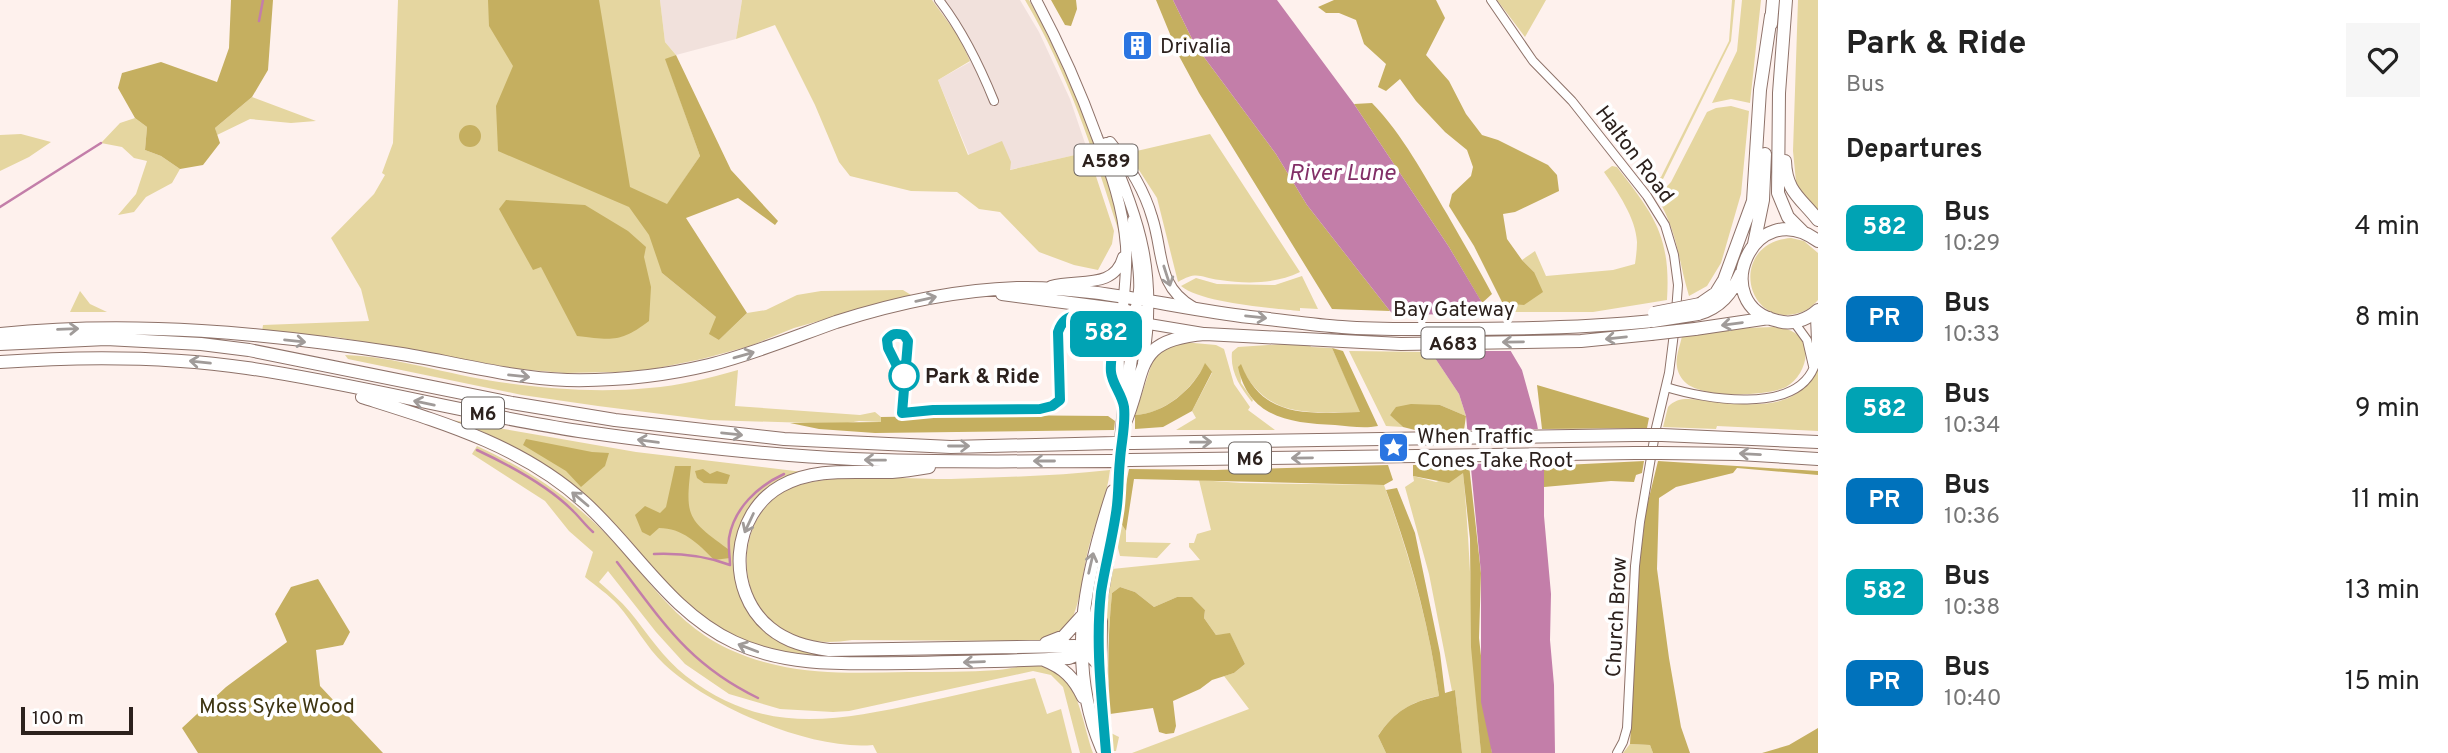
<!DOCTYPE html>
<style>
body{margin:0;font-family:Overpass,sans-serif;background:#f6f6f6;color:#222;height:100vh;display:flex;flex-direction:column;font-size:26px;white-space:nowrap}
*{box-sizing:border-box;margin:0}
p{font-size:23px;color:#767676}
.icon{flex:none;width:38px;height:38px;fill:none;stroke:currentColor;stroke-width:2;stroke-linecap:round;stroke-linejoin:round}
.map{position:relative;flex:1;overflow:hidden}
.side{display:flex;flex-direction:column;background:#fff;width:630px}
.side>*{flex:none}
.badge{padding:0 14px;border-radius:10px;font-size:24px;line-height:46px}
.scale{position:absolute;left:21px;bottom:18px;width:112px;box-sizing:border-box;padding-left:7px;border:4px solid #2c211d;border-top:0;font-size:19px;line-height:24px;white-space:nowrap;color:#2c211d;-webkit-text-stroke:5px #fff;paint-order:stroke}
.map>.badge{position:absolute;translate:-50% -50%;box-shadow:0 0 0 4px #fff}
h2{padding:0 28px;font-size:26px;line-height:63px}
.round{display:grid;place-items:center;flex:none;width:74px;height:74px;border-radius:0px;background:#f6f6f6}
.summary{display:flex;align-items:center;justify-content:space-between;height:119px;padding:0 28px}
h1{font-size:33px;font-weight:700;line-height:52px}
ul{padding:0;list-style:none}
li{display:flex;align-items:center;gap:21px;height:91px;padding:0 28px}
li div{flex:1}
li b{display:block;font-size:26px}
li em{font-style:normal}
li .badge{min-width:77px;font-weight:700;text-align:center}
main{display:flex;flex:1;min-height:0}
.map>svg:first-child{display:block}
.built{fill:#f1e1dc}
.green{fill:#e5d6a0}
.forest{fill:#c5af60}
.water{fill:#c37ea9}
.pier{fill:#fef1ed}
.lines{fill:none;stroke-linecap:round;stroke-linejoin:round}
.stream{stroke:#c37ea9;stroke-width:2.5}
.minor-casing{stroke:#8e7269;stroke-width:10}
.major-casing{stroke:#8e7269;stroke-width:12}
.highway-casing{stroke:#8e7269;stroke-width:14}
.minor{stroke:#fff;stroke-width:8}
.major{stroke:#fff;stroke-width:10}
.highway{stroke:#fff;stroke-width:12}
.highway-bridge-casing{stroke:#8e7269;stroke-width:14;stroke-linecap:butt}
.highway-bridge{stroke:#fff;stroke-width:12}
.oneway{stroke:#a09b99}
.line-casing{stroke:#fff;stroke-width:16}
.line{stroke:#00a3b4;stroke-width:10}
.stop-dot{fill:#fff;stroke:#00a3b4;stroke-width:3.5}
.labels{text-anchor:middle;stroke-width:7;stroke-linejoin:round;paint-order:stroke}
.shield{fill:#fff;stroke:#6b6461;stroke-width:2}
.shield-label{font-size:19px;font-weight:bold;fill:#2c211d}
.poi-label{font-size:21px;fill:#2c211d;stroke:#fff;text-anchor:start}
.street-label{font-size:21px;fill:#2c211d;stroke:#fff}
.stop-label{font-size:21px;font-weight:bold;fill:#2c211d;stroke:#fff;text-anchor:start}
.park-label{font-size:21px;fill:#3e3512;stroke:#fff}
.water-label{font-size:23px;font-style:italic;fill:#822f67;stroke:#fff}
</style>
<main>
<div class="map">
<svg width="1818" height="753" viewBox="0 0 1818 753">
<rect width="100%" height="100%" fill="#fef1ed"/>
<path class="built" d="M660 0H742L736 39 676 55 665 42Z
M932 0H1020L1039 32 1070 99 1088 152 1009 170 969 155 938 80 970 62 959 37Z"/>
<path class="green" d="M398 0H660L665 42 676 55 666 60 700 156 667 205 662 273 716 317 719 340 747 313 766 310 797 295 821 291 903 290 911 295 794 328 750 346 702 359 653 369 618 372 564 373 519 369 336 337 262 332 263 325 369 321 361 289 331 238 374 194 385 175 382 173 393 143Z
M742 0H932L959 37 970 61 938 80 968 155 1002 141 1011 162 1010 170 1088 152 1114 231 1112 244 1098 270 1074 265 1039 252 1000 212 979 209 957 192 911 191 850 176 839 162 815 105 775 25 736 39Z
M1025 0H1029L1042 23 1084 113 1116 206 1122 250 1118 229C1092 148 1068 73 1025 0Z
M1497 0H1546L1525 37Z
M1732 0H1735L1731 41 1663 179 1653 187H1648L1661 177 1729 41Z
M1742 0H1761L1750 103 1731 99 1712 103 1737 51Z
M1798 0H1818V210L1801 192 1796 182 1793 151Z
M252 97 316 121 291 123 250 119 217 135 215 128Z
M1731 106 1749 111 1741 194 1721 263 1707 286 1689 296C1678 259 1678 233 1657 197L1671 182 1707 112 1716 108Z
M135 118 147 127 145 150 161 156 180 169 172 183 146 197 134 212 118 215 136 194 147 161 134 158 122 147 101 143 120 123Z
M21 134 51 142 29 157 0 171V135Z
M1210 134 1300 272C1275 284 1247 284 1220 280 1200 278 1198 270 1178 282L1157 198 1128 153Z
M1612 166 1617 167C1654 215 1671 236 1667 300L1593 312H1508L1503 304 1524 305 1534 272 1522 260 1535 251 1546 276 1613 270 1635 264C1636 257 1637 249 1637 242 1636 218 1617 191 1604 172Z
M1791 238 1804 241 1818 253V300C1812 307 1805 312 1795 314 1744 325 1729 243 1791 238Z
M1302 276 1318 309 1300 308V311C1272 308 1201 303 1181 286L1196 278 1217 284 1275 285Z
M80 291 90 304 107 312H70Z
M1774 327C1781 328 1789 329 1795 333 1815 347 1804 377 1786 387 1766 397 1697 399 1683 380 1671 365 1679 351 1682 336L1744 328Z
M1183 342 1216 345 1224 349 1234 384 1250 407 1248 410 1275 430H1176L1196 418 1192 411 1212 373 1205 364C1193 388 1165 414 1135 415L1153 360 1159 352Z
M1285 344H1309L1311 347 1332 348 1361 412C1307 412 1268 420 1240 365L1241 383 1253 400 1252 402C1240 387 1230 372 1232 352L1238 347Z
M1349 351 1431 352 1459 394 1466 416 1440 405 1390 414 1403 427 1386 426Z
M345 355C394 356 449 375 499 382 547 389 600 393 649 388 679 386 709 378 738 370L735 406 860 415 875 412 881 417V422L859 421 842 424 709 420 598 406 522 395 348 359Z
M1818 367V431L1717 426 1716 429 1663 427 1668 407C1679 395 1694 400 1709 401 1751 405 1798 413 1818 367Z
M452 420 636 452 803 472 785 478 736 544 734 562 736 579 762 626 838 656V659C768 656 719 638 671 587 648 564 629 537 606 515 561 473 511 440 452 420Z
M477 446C523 467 564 493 600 528 662 590 681 643 776 665 819 675 863 673 908 672 938 672 968 672 998 670 1015 669 1040 659 1055 668 1078 681 1084 729 1093 753H1080L1063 687 1051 675 1033 671 849 711 833 712 780 709 729 694 685 664 656 632 608 571 599 582C610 592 621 601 630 612 648 634 663 658 686 676 762 735 833 722 920 703 958 695 996 686 1035 678L1047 714 1061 709 1072 753H877L873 745C811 751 708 706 664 664 646 647 634 623 618 605 609 595 596 586 585 577L593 552 569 531 545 501 472 454Z
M1110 470C1107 498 1095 523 1088 550 1081 580 1082 601 1067 630L1040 641 852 640C827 644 802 643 780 628 734 598 736 521 783 492 821 470 906 480 951 479 1004 477 1058 476 1110 470Z
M1463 472C1472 565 1472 659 1481 753H1462L1455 690 1452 691 1429 574 1405 487 1414 481 1413 476 1436 482Z
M1199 480 1241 483 1384 485C1409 554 1429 623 1439 696 1411 701 1393 713 1378 736L1386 753H1132L1249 709 1224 676 1234 673 1245 664 1230 634 1216 635 1204 618 1205 610 1192 598 1177 597 1154 607 1135 592 1120 587 1112 593 1107 653 1109 732 1119 737 1116 751H1111C1108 724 1104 696 1103 669 1102 635 1107 602 1112 569L1200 560 1189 547V543H1194L1197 534 1211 530Z
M1119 520 1126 531V542L1171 543 1157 558 1120 556 1118 548Z
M1630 744 1650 745 1653 753H1623Z"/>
<path class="forest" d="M231 0H273L268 70 252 97 215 128 220 143 203 165 180 169 161 156 145 150 147 127 135 118 118 88 122 73 161 62 217 82 229 48Z
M488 0H599L630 187 667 204 700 156 665 59 676 55 731 170 778 221 775 225 738 198 686 218 747 313 719 340 709 334 716 317 662 273 649 235 629 207 498 151 496 106 513 66 489 26Z
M1051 0H1076L1077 9 1071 26 1065 25Z
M1156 0H1173L1195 45 1276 154 1307 205 1390 311 1332 309 1199 93 1179 56Z
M1334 0H1436L1445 18 1426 55 1449 81 1466 114 1482 135 1498 140 1548 165 1557 175 1559 191 1515 212 1503 214 1507 239 1522 260 1534 272 1543 292 1524 305 1503 304 1474 246 1449 206 1452 194 1471 176 1473 167 1467 150 1445 132 1416 101 1400 79 1386 91 1378 87 1386 64 1364 44 1356 20 1339 13H1326L1318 7Z
M1372 103C1403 135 1424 175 1447 214 1462 241 1478 267 1492 294L1482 303 1449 247 1354 104Z
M459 136a11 11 0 1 1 22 0a11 11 0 1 1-22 0Z
M506 200 585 205 628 231 646 247 644 257 651 287 649 321C620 343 612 340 577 336L541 267 533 270 499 209Z
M1332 348 1343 351 1378 426C1363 429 1350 426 1335 425 1290 423 1249 418 1238 367L1241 364C1263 420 1310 413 1360 412Z
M1205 363 1212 372 1192 411 1163 427 1135 429V415C1164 414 1194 389 1205 363Z
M1537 385 1649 418 1647 428 1542 429Z
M1411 404 1440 405 1466 416 1464 430 1419 431 1403 427 1390 415 1396 407Z
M1000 415 1108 416 1115 421 1114 430 875 433 819 429 790 423 881 422V417Z
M526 439 592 452 609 453 605 466 581 487 566 471 523 445Z
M1644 461 1642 473 1636 475 1634 482 1611 481 1544 487V466Z
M1658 461 1818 471V475L1737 468 1733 473 1676 487 1659 498 1657 569 1669 658 1681 727 1690 753H1653L1650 745 1630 744 1639 569 1646 510Z
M1388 465 1393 480 1384 485 1134 479 1126 531 1119 520 1129 469 1215 470Z
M1413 465H1469L1481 573 1479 638 1492 753H1481L1471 647 1470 539 1463 473 1449 483 1413 476Z
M675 466H691C685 517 687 519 728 549L730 558 714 560C698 543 682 528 659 528L650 536 642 532 635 515 645 506 660 513 666 507Z
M703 469 710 474 717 471 730 475 727 484 704 483 697 478 695 471Z
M1397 488 1415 533 1440 653 1445 693 1455 690 1462 753H1386L1378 736C1395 711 1410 702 1439 696 1429 625 1411 558 1386 490Z
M318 579 350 632 343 645 316 650 320 686 383 753H198L182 728 226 687 287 642 275 614 291 587Z
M1120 587 1135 592 1154 607 1177 597H1192L1205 610 1204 618 1216 635 1230 633 1245 664 1234 673 1212 680 1200 689 1173 701 1176 726 1174 733 1166 734 1159 732 1153 708 1110 714C1107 673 1108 634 1112 593Z
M1818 728V753H1762L1789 745Z"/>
<path class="water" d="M1173 0H1277L1354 104 1449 247 1522 370 1537 424 1544 466V516L1551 594 1550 640 1554 685 1555 753H1492L1481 702V573L1466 416 1459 394 1431 352 1390 311 1307 205 1276 154 1195 45Z"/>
<path class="pier" d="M1387 314 1493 315 1514 351H1425Z
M1542 429 1547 463 1465 464 1463 430Z"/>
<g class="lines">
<path class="stream" d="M259 21 263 0
M0 207 101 143
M477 450C509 465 550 487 574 512 581 519 586 526 593 532
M654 554C680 553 706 556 730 565 730 557 728 547 729 538 734 508 758 486 784 474
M617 562C663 622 688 664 758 698"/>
<defs>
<path id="minor" d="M939 0C963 31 979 64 994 101
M1491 0 1533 61 1572 101 1647 196 1665 225 1674 255 1678 285 1675 325 1669 373 1656 428 1640 522 1635 566 1627 728 1623 742 1617 753
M1794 322 1807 340 1813 366
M1666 387C1704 399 1795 415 1814 367 1818 350 1815 331 1815 313"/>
<path id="major" d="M1036 0C1060 45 1080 90 1097 137 1111 173 1123 207 1126 246 1129 299 1110 356 1124 407
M1110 142C1128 164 1144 189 1152 217 1164 253 1156 286 1193 307
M1106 143C1141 221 1158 276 1143 363
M1051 286C1078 278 1114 290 1123 257
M1128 319C1150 299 1133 247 1133 220
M1143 323 1203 333"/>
<path id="highway" d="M1786 0 1779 93 1778 193 1788 217 1803 232
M1771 24 1773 0
M1785 161C1786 192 1801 198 1818 220
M1818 241C1753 193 1706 306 1778 321 1792 325 1807 320 1818 310
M1754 244 1763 200 1765 154
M1002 294 1124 310 1143 317 1149 324
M1700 304 1716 293 1724 280 1753 201 1760 90 1771 16
M1698 314C1720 308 1732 293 1741 273
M1695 329 1769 318
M0 334C134 320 269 333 402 354 457 363 511 378 567 380 615 381 663 376 709 365 753 354 794 337 836 322 895 303 956 290 1017 288 1096 286 1172 308 1250 317 1281 320 1312 325 1342 327 1378 330 1415 329 1451 329 1519 329 1586 328 1653 321
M0 344 106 339 201 344 249 350 512 403 615 420 784 439 951 447 1115 443
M0 362C83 356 165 356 247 368 358 384 467 414 579 431 670 444 761 455 853 459 939 463 1026 461 1112 461
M362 397C441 422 521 445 584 502 635 548 670 612 734 642 789 668 852 663 911 663 964 662 1017 661 1069 658L1081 653 1088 647 1101 592
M1124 425C1148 370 1131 340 1205 334L1401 344 1581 341 1651 334
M1662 435 1818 442
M1133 443 1636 435
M1660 453 1739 454 1818 459
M1130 460 1635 453
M929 467C917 469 904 471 892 472 855 473 815 467 781 486 731 514 725 591 770 628 787 642 807 647 829 650L1075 646 1085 650 1100 666
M1101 599 1118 496V477L1124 407 1137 318 1150 301
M1101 621 1100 666 1106 753
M1046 643 1064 636 1083 615
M1044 660C1064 668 1074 678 1083 697
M1102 749C1065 663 1085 576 1113 491"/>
</defs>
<use href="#minor" class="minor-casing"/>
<use href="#major" class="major-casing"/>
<use href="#highway" class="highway-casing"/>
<use href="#minor" class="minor"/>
<use href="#major" class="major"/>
<use href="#highway" class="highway"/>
<defs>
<path id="highway-bridge" d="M1654 313 1700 304
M1653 321 1698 314
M1651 334 1695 329
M1636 435H1662
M1115 443H1133
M1635 453H1660
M1112 461 1130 460"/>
</defs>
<use href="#highway-bridge" class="highway-bridge-casing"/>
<use href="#highway-bridge" class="highway-bridge"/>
</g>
<defs><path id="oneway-shaft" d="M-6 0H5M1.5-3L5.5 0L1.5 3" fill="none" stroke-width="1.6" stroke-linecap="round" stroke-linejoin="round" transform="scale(1.75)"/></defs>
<g class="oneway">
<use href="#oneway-shaft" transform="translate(1167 276) rotate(72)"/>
<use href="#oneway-shaft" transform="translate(926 299) rotate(-13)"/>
<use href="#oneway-shaft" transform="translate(1256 317) rotate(6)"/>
<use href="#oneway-shaft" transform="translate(1732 324) rotate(172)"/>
<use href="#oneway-shaft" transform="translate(68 329) rotate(-2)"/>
<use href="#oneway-shaft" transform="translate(1616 338) rotate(174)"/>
<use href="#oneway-shaft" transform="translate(295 341) rotate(6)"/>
<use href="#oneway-shaft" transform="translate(1513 342) rotate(179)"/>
<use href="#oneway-shaft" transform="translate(744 355) rotate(-16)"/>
<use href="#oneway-shaft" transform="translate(200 362) rotate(-174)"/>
<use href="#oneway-shaft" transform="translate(519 376) rotate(6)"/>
<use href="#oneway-shaft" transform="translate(424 403) rotate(-168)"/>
<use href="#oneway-shaft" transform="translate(732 434) rotate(6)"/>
<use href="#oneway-shaft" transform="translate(648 441) rotate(-172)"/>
<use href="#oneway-shaft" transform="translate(1201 442) rotate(-1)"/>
<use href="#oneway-shaft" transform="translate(959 446)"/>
<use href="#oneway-shaft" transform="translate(1750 454) rotate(-177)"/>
<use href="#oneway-shaft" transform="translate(1302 458) rotate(179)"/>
<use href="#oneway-shaft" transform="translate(875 460) rotate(-179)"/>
<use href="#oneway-shaft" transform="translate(1044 461) rotate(180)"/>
<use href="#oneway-shaft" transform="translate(580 499) rotate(-140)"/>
<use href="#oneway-shaft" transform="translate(749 523) rotate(115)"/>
<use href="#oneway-shaft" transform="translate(1091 563) rotate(-77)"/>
<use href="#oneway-shaft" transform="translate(748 648) rotate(-159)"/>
<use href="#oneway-shaft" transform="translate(974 662) rotate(178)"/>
</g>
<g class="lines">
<defs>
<path id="line" d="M899 370 888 348 887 340C892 333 896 333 904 335L908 341 902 413 933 410 1040 409 1052 406 1060 400 1058 332C1061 323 1066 316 1077 316 1092 315 1108 330 1111 345 1113 354 1110 363 1111 372 1112 384 1122 394 1124 407 1126 424 1121 443 1120 460 1118 478 1119 495 1116 513 1112 540 1105 566 1101 592 1095 645 1102 700 1106 753"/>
</defs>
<use href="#line" class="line-casing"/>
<use href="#line" class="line"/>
</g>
<defs>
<symbol id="building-square" viewBox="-11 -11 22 22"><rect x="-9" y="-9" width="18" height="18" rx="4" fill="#2a75e1" stroke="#fff"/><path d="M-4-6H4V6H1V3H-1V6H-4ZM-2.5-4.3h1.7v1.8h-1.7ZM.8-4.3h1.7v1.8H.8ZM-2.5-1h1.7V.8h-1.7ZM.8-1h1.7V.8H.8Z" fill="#fff"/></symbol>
<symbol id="sight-square" viewBox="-11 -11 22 22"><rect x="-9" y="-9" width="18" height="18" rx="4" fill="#2a75e1" stroke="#fff"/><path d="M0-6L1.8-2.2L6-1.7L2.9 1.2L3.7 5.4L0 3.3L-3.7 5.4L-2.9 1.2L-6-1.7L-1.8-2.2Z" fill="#fff"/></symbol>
</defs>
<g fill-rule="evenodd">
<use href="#building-square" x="1120" y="28" width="35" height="35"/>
<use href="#sight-square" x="1376" y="430" width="35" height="35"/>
</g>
<circle class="stop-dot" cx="904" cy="376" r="14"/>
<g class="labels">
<g class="shield">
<rect x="1074.5" y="144.5" width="63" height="31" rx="5"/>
<rect x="1421.5" y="327.5" width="63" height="31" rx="5"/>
<rect x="462" y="397.5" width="42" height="31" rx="5"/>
<rect x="1229" y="442.5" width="42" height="31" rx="5"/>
</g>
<g class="shield-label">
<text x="1106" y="167">A589</text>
<text x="1453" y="350">A683</text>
<text x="483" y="420">M6</text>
<text x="1250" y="465">M6</text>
</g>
<g class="poi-label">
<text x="1160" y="53">Drivalia</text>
<text x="1417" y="443">When Traffic<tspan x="1417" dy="24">Cones Take Root</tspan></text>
</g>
<g class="street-label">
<text transform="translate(1635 154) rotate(53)" y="7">Halton Road</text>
<text x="1454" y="316">Bay Gateway</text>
<text transform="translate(1616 617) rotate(-87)" y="7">Church Brow</text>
</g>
<g class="stop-label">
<text x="925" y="383">Park &amp; Ride</text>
</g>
<g class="park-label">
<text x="277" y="713">Moss Syke Wood</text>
</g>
<g class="water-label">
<text x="1342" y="180">River Lune</text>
</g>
</g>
</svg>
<div class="scale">100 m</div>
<b class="badge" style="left:1106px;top:334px;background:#00a3b4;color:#fff">582</b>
</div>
<section class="side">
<div class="summary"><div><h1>Park &amp; Ride</h1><p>Bus</p></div><a class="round"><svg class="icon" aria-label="heart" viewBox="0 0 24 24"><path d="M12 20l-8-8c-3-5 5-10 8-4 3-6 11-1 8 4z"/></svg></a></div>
<h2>Departures</h2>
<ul>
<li><span class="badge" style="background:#00a3b4;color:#fff">582</span><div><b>Bus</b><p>10:29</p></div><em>4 min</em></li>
<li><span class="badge" style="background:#0072bc;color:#fff">PR</span><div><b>Bus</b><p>10:33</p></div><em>8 min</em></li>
<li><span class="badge" style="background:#00a3b4;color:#fff">582</span><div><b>Bus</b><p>10:34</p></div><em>9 min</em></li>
<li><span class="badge" style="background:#0072bc;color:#fff">PR</span><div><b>Bus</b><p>10:36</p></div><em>11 min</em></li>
<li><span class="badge" style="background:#00a3b4;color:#fff">582</span><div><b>Bus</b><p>10:38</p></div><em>13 min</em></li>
<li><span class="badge" style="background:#0072bc;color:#fff">PR</span><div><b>Bus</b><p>10:40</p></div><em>15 min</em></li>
</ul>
</section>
</main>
